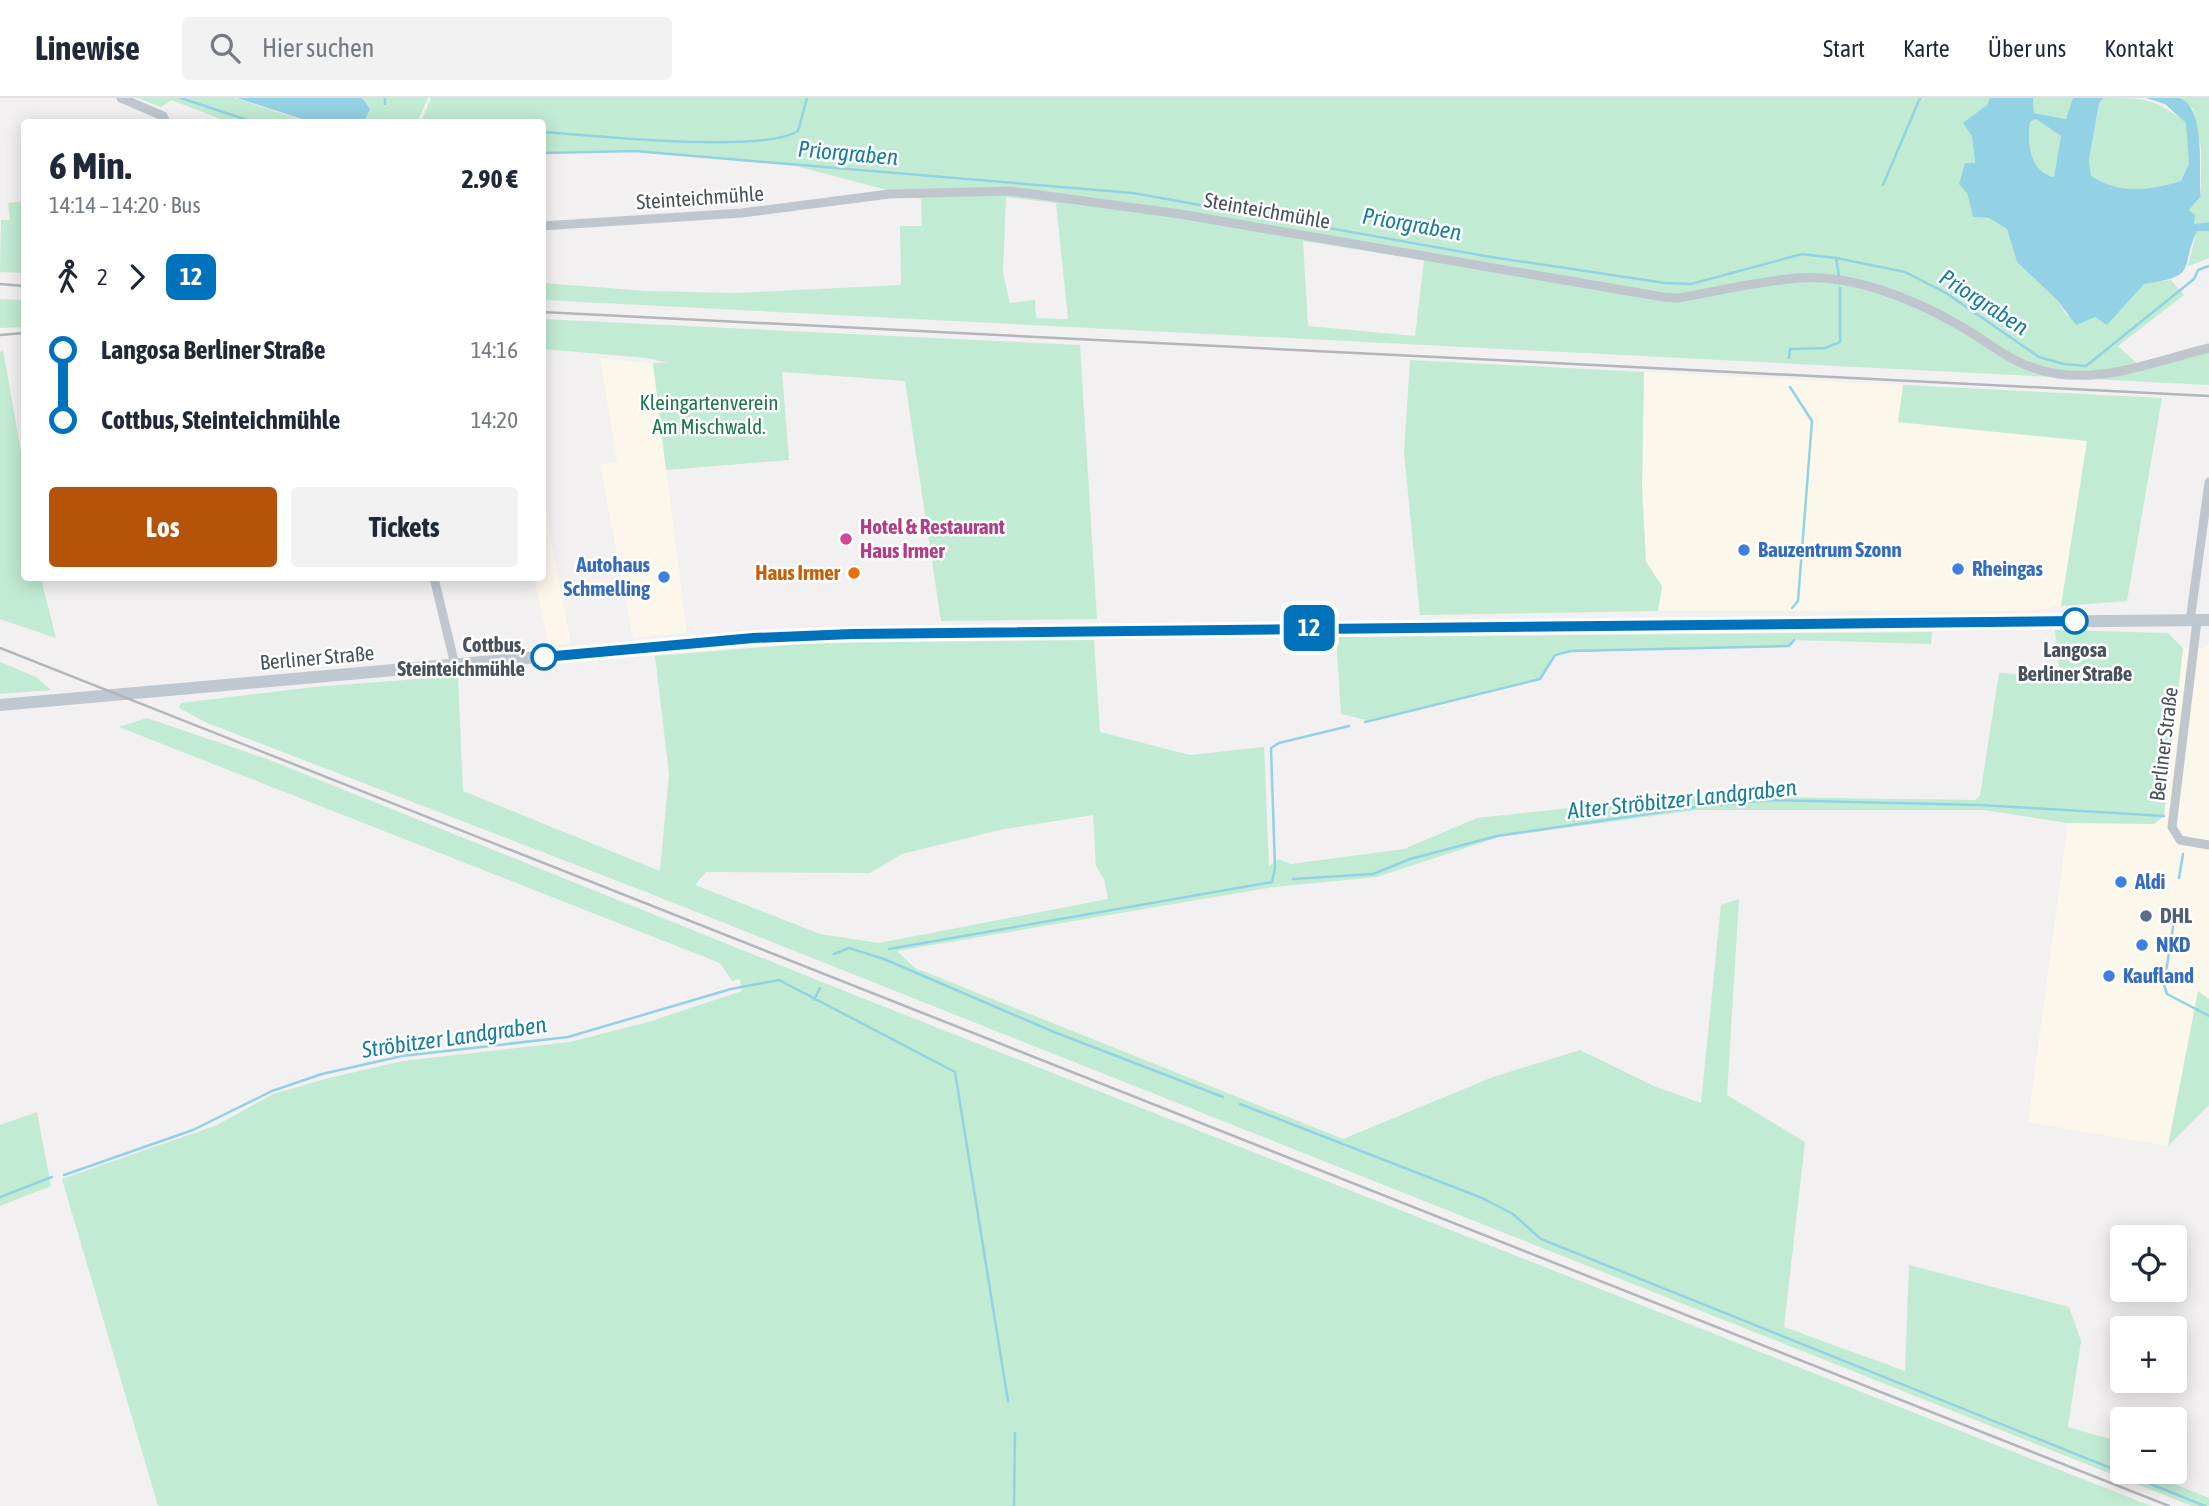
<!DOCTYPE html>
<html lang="de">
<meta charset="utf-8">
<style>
body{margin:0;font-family:"Asap Condensed",sans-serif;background:#f2f2f3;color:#1f2937;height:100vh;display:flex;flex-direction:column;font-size:26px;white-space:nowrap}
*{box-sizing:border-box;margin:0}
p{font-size:23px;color:#747a83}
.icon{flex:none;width:38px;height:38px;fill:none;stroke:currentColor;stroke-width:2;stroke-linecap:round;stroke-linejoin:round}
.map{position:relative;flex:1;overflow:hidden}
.side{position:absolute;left:21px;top:21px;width:525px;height:462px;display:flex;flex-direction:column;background:#fff;border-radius:7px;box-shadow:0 4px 18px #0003}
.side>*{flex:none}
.badge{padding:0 14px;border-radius:10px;font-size:24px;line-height:46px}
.tools{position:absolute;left:2110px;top:1127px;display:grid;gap:14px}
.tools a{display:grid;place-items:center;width:77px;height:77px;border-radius:7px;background:#fff;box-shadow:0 4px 18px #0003;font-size:35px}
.map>.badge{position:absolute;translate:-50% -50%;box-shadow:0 0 0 4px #fff}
.legs{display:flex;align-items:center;gap:10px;height:77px;padding:0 28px;font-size:23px}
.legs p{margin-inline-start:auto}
.overview{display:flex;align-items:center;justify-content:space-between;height:119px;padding:0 28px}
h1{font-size:38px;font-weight:700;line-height:52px}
.cta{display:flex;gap:14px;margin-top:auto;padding:14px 28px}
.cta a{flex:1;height:80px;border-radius:7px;background:#b45309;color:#fff;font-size:28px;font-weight:700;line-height:80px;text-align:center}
.cta a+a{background:#f2f2f3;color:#1f2937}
ul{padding:0 28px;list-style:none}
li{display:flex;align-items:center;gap:24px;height:70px;font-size:26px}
li i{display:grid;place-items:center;width:10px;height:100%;margin:0 9px;background:currentColor}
li i::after{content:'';width:18px;height:18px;margin:-9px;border:5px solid;border-radius:50%;background:#fff}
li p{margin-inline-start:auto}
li:first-child i{background:linear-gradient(#0000 50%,currentColor 0)}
li:last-child i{background:linear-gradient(currentColor 50%,#0000 0)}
header{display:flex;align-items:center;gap:42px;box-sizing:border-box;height:98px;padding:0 35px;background:#fff;border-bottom:2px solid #e0e1e3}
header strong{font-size:33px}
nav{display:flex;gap:38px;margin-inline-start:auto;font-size:24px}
.search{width:490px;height:63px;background:#f2f2f3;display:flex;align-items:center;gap:18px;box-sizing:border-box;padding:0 24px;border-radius:7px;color:#747a83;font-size:26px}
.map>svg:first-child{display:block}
.commercial{fill:#fbf7eb}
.green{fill:#c2ebd3;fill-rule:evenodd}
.water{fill:#93d1e4;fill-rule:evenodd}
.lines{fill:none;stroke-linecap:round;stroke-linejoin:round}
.stream{stroke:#93d1e4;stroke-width:2.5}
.minor{stroke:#bfc6cd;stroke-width:9}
.secondary{stroke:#bfc7d1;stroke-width:12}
.rail{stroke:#b2b5b9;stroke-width:2.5}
.line-1-casing{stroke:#fff;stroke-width:16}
.line-1{stroke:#0072bc;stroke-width:10}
.hotel-dot{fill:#d1479c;stroke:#fff;stroke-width:2.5}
.shop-dot{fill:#3f7fe0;stroke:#fff;stroke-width:2.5}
.food-dot{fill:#e8710a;stroke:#fff;stroke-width:2.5}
.stop-1-dot{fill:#fff;stroke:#0072bc;stroke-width:3.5}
.service-dot{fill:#5c6f8a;stroke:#fff;stroke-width:2.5}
.labels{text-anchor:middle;stroke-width:5;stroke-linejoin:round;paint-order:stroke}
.street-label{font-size:21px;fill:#49525b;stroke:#fff}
.park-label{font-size:21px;fill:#20774e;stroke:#fff}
.hotel-label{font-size:21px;font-weight:bold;fill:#b23c85;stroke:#fff;text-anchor:start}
.shop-label{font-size:21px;font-weight:bold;fill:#366cbe;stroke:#fff;text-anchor:start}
.food-label{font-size:21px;font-weight:bold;fill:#c56008;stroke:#fff;text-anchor:end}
.stop-label{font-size:21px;font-weight:bold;fill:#49525b;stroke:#fff;text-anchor:end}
.service-label{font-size:21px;font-weight:bold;fill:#4e5e75;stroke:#fff;text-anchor:start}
.water-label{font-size:23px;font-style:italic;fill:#197e9e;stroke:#fff}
</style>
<header>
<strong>Linewise</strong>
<div class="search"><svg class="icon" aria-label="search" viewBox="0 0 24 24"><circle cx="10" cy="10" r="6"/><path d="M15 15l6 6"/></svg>Hier suchen</div>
<nav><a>Start</a><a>Karte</a><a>Über uns</a><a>Kontakt</a></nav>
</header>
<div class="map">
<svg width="2209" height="1408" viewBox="0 0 2209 1408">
<rect width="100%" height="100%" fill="#f2f0f0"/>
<path class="commercial" d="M600 260 653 265 687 535 633 540 600 367 617 364Z
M1644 274 1903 287 1899 324 2088 343 2061 508 2031 513H1658L1662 488 1646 464 1642 389Z
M543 400 571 545 549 548 534 480H542Z
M2209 546V901L2198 894 2168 1048 2028 1024 2068 725 2154 726 2175 629 2183 550H2204Z"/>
<path class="green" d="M138 0H235L308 24H229L171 2 161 9Z
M428 0 417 24H364L369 11 361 0Z
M431 0H1990L1972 38 1975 66 1967 95 1973 119 1989 120 2007 131 2017 164 2058 203 2067 218 2095 219 2107 227 2144 185 2171 182 2184 197 2118 248 2144 272 2209 253V287L543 202V185L646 193 734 195 901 187 900 128H922L921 101 796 68 635 52 543 54 542 24H421ZM1006 99 1056 105 1068 221 1036 220 1035 202 1010 205 1003 175ZM1303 143 1424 162 1415 238 1308 228Z
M2033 0H2073L2067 21 2034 15Z
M2103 0C2145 0 2154 0 2187 25L2189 65 2181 83C2149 92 2121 97 2091 79L2089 62 2099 5Z
M2180 0H2209V124L2194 126 2189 112 2201 98V50L2193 11Z
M2036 21 2061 38 2054 79C2030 74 2027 45 2030 24Z
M24 103V175L0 174 1 122H10L8 105Z
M2197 132 2209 133V160L2188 168Z
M0 201 24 202V229L0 230Z
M542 221 1080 247 1097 521 941 523 905 283 782 274 789 362 666 372 653 265H668L646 260 543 251Z
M3 252 24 371V480H41L56 540 0 521V253Z
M1410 262 1644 274 1642 389 1646 464 1662 488 1658 513 1420 517 1404 354Z
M1903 287 2162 300 2127 503 2061 508 2087 343 1898 324Z
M2055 532 2168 535 2183 550 2164 718 2154 726 2068 725 1984 712H1697L1499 739 1377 779 1274 789 897 853 915 870 1343 1041 1493 979 1580 952 1656 989 1701 1005 1721 807 1739 801 1727 997 1805 1044 1784 1229 1905 1273 1909 1167 2069 1209 2081 1243 2068 1329 2120 1344 2123 1374H2145L2209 1400V1408H2192L646 794 205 624 179 610 181 605 313 589 458 578 463 693 660 773 669 676 655 558 814 545 1094 542 1100 634 1190 657 1264 649 1269 768 1279 761 1291 766 1404 751 1477 720 1680 698 1975 702 1980 698 1999 575 2060 579ZM1093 717 1096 768 1104 781 1108 801 879 845 820 836 695 787 706 774 870 775 902 756 999 732Z
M1932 534 1931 546 1794 542 1789 548 1571 553 1554 555 1540 581 1366 622 1341 616 1336 539Z
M0 564 36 579 51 592 0 596Z
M147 620 267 661 847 894 2151 1408H158L62 1081 217 1027 273 996 329 980 403 963 570 944 645 925 742 893 740 881 732 883 720 865 119 629Z
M2198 893 2209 901V1007L2168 1048Z
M37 1014 51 1088 0 1108V1027Z"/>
<path class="water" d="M237 0H362L370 11 364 24H311Z
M1990 0H2033L2034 15 2066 21 2073 0H2103L2099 5 2089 62 2091 78C2120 97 2149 92 2181 83L2189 65 2186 25 2165 6 2146 0C2155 0 2170 0 2179 0 2207 9 2198 75 2201 98L2189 112 2195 117 2194 126 2209 124V133H2197C2179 172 2199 178 2144 186L2107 227 2095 219 2076 227 2058 203 2017 164 2007 131 1989 120 1973 119 1967 95 1959 86 1965 65H1975L1972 38 1963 25 1987 7ZM2036 21 2061 38 2054 79C2030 74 2027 45 2030 24Z"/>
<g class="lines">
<path class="stream" d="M181 0 253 24
M385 6V0
M542 34C593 37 762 56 798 33L807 0
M542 55 635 53 1133 95 1485 158 1665 185 1691 186 1802 156 1836 160 1905 174 1946 195 2039 259 2064 266 2086 268 2194 181 2198 172 2209 168
M1883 87 1920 0
M1836 160 1839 178
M1789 260 1790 251 1825 250 1840 244V190
M1790 289 1812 323 1798 503 1792 510
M1365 624 1540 581 1555 557 1571 553 1789 548 1794 542
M2179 780 2183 756
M1293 781 1373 776 1410 761 1497 738 1695 709 1771 702 1980 707 2164 718
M2173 829 2164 887 2167 896 2209 918
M889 851 1272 784 1275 770 1271 650 1279 645 1349 628
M834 856 849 850 884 861 1054 934 1223 999
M814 902 820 890
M1240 1006 1482 1100 1513 1116 1541 1141 2205 1408
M64 1077 193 1032 272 993 322 976 402 958 568 939 731 891 779 882 955 974 1008 1303
M0 1099 52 1079
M1014 1408 1015 1335"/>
<path class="minor" d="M121 0 163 18 166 24
M542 128 742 115 889 96 1010 93 1180 116 1663 199 1678 200C1718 193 1758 183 1799 180 1851 176 1911 200 1955 225 1993 246 2013 269 2058 276 2111 283 2159 262 2209 250
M434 480 455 567
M2190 523 2209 384
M2197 523 2172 729 2180 742 2209 747"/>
<path class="secondary" d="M0 607 753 540 852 536 2209 522"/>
<path class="rail" d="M0 186 24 188
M542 214 2209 298
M0 237 24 235
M0 550 2169 1408"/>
</g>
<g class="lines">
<defs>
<path id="line-1" d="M544 559 753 540 852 536 2075 523"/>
</defs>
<use href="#line-1" class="line-1-casing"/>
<use href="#line-1" class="line-1"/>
</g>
<circle class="hotel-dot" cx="846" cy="441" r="7"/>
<g class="shop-dot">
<circle cx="1744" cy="452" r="7"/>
<circle cx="1958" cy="471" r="7"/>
<circle cx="664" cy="479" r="7"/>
<circle cx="2121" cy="784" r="7"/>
<circle cx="2142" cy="847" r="7"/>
<circle cx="2109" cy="878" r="7"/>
</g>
<circle class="food-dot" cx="854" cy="475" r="7"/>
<g class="stop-1-dot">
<circle cx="2075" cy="523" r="12"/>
<circle cx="544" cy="559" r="12"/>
</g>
<circle class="service-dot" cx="2146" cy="818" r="7"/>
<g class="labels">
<g class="street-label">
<text transform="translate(700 100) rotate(-4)" y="7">Steinteichmühle</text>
<text transform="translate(1267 113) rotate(10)" y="7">Steinteichmühle</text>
<text transform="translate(317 560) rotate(-5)" y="7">Berliner Straße</text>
<text transform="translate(2164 646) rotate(-83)" y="7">Berliner Straße</text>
</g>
<g class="park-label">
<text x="709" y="312">Kleingartenverein<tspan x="709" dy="24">Am Mischwald.</tspan></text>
</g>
<g class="hotel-label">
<text x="860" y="436">Hotel &amp; Restaurant<tspan x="860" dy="24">Haus Irmer</tspan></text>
</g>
<g class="shop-label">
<text x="1758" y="459">Bauzentrum Szonn</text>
<text x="650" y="474" text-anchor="end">Autohaus<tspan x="650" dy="24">Schmelling</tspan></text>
<text x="1972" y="478">Rheingas</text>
<text x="2135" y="791">Aldi</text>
<text x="2156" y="854">NKD</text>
<text x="2123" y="885">Kaufland</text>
</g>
<g class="food-label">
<text x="840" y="482">Haus Irmer</text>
</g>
<g class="stop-label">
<text x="525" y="554">Cottbus,<tspan x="525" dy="24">Steinteichmühle</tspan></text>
<text x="2075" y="559" text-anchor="middle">Langosa<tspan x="2075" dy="24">Berliner Straße</tspan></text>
</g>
<g class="service-label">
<text x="2160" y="825">DHL</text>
</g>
<g class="water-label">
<text transform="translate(848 55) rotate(5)" y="8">Priorgraben</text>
<text transform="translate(1412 126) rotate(10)" y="8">Priorgraben</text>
<text transform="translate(1984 204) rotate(33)" y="8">Priorgraben</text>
<text transform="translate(1682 701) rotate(-6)" y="8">Alter Ströbitzer Landgraben</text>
<text transform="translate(454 939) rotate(-8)" y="8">Ströbitzer Landgraben</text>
</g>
</g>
</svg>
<div class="tools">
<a><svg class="icon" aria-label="locate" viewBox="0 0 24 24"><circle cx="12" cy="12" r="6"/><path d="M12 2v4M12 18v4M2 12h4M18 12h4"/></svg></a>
<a>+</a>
<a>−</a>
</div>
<b class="badge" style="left:1309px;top:530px;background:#0072bc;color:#fff">12</b>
<section class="side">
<div class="overview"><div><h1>6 Min.</h1><p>14:14 – 14:20 · Bus</p></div><b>2.90 €</b></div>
<div class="legs"><svg class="icon" aria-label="walk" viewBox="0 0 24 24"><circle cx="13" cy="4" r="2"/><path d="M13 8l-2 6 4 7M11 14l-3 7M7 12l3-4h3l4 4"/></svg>2<svg class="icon" aria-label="forward" viewBox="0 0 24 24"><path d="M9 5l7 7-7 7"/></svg><b class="badge" style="background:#0072bc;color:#fff">12</b></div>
<ul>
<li><i style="color:#0072bc"></i><b>Langosa Berliner Straße</b><p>14:16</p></li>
<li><i style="color:#0072bc"></i><b>Cottbus, Steinteichmühle</b><p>14:20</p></li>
</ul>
<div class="cta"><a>Los</a><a>Tickets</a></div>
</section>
</div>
